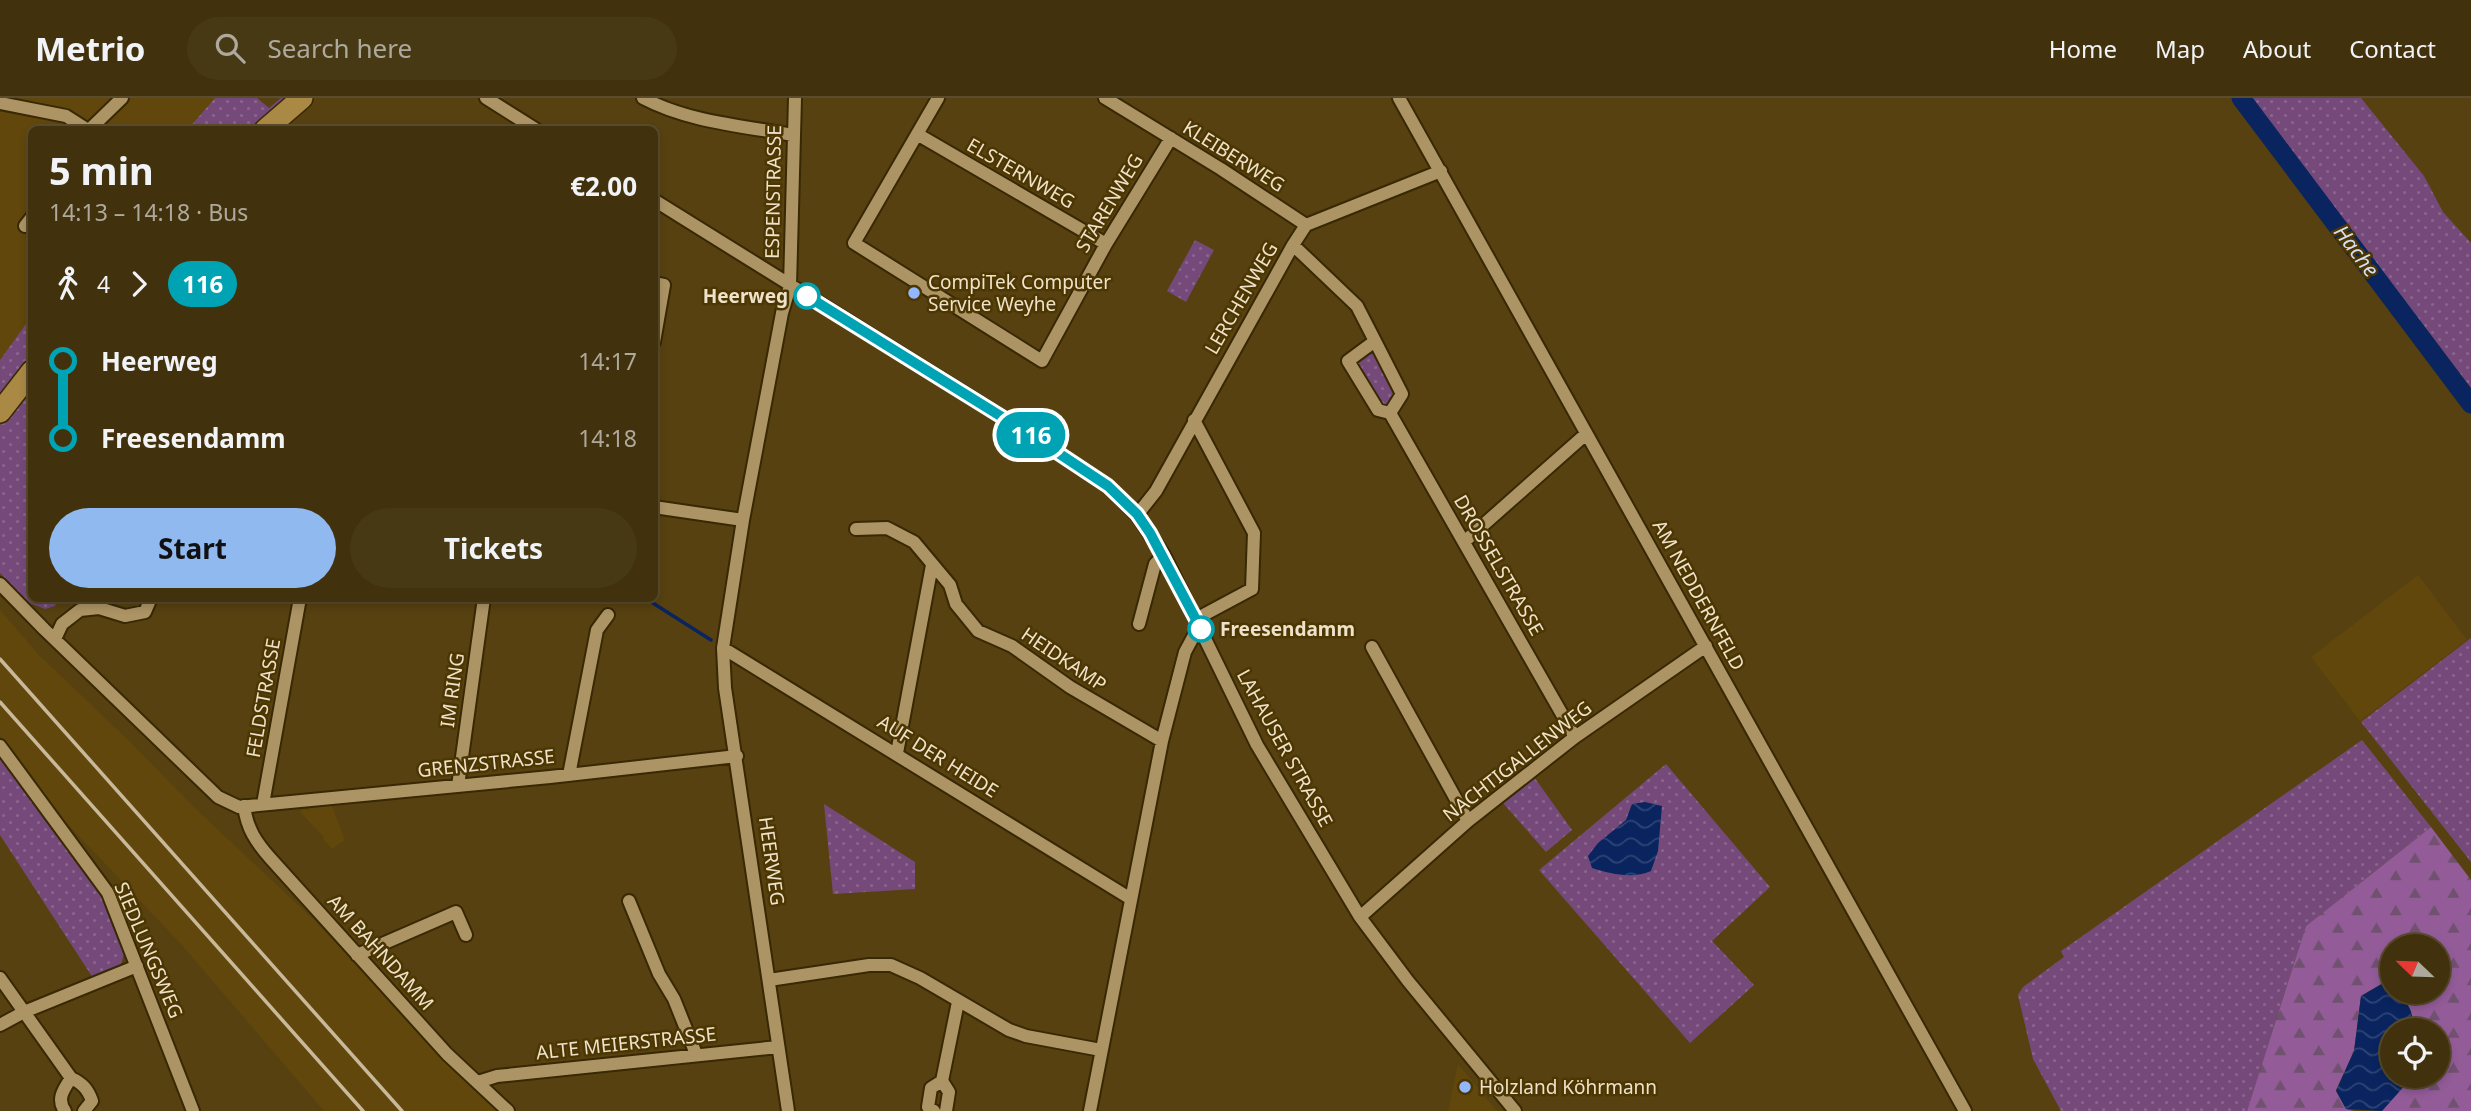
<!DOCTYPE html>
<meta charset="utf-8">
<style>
body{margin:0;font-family:"Noto Sans",sans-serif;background:#483915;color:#f1f3f6;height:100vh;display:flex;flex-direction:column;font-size:26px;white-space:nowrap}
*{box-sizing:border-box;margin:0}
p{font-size:23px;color:#aea99d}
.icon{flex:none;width:38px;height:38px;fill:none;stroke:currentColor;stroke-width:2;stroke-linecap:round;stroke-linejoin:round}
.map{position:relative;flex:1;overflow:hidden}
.side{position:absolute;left:28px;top:28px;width:630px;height:476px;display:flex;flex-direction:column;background:#41310c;border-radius:10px;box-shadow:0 4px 10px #0003,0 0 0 2px #5a4c2d}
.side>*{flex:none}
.badge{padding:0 14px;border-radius:23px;font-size:24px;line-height:46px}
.needle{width:46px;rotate:293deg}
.tools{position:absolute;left:2380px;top:836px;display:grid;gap:14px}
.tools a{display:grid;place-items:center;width:70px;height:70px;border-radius:50%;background:#41310c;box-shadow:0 4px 10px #0003,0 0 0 2px #5a4c2d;font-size:35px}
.map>.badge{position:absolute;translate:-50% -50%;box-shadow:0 0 0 4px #fff}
.legs{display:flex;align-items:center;gap:10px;height:77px;padding:0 21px;font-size:23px}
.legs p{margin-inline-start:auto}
.summary{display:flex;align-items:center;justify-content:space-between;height:119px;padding:0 21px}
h1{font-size:38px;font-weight:700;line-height:52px}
.primary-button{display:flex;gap:14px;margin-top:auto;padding:14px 21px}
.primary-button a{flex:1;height:80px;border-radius:42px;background:#90b9f0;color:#111;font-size:28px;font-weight:700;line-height:80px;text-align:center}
.primary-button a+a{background:#483915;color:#f1f3f6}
ul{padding:0 21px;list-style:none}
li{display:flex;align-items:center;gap:24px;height:77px;font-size:26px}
li i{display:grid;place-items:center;width:10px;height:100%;margin:0 9px;background:currentColor}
li i::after{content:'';width:18px;height:18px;margin:-9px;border:5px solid;border-radius:50%;background:#41310c}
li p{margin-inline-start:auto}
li:first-child i{background:linear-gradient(#0000 50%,currentColor 0)}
li:last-child i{background:linear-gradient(currentColor 50%,#0000 0)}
header{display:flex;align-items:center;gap:42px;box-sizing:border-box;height:98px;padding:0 35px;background:#41310c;border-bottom:2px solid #5a4c2d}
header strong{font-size:33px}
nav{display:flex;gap:38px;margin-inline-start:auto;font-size:24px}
.search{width:490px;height:63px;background:#483915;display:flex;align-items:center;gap:18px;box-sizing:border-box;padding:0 24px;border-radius:38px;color:#aea99d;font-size:26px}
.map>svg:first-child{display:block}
.built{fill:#61470b}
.grass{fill:url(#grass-dots)}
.forest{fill:url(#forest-firs)}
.water{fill:url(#water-waves)}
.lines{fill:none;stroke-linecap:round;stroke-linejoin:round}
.stream{stroke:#09245f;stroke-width:3.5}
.river{stroke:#09245f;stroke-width:19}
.minor-casing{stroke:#382803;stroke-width:16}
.major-casing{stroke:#382803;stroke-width:24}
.minor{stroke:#ad9465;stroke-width:12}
.major{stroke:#aa8945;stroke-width:21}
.rail{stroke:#c9b99b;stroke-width:3.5}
.line-1-casing{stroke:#fff;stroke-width:16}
.line-1{stroke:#00a3b4;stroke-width:10}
.poi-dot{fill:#93b7fd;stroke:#4c3602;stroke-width:2.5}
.stop-1-dot{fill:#fff;stroke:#00a3b4;stroke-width:3.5}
.labels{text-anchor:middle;stroke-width:5;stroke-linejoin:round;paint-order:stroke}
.street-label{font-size:19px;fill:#efe2ca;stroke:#4c3602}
.poi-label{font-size:19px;fill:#efe2ca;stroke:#4c3602;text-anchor:start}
.stop-label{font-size:19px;font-weight:bold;fill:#efe2ca;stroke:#4c3602;text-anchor:end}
.water-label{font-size:21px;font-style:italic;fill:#d5dff2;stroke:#4c3602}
</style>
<header>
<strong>Metrio</strong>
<div class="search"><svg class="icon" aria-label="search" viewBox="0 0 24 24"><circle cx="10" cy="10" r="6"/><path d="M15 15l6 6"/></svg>Search here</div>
<nav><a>Home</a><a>Map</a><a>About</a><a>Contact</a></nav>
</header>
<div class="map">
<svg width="2471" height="1013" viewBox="0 0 2471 1013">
<defs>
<pattern id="grass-dots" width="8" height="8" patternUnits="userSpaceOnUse" patternTransform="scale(1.75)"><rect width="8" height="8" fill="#754a7b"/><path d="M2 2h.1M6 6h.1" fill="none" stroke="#89648c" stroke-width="1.8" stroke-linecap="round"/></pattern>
<pattern id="forest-firs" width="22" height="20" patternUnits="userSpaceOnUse" patternTransform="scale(1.75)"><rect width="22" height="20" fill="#935c99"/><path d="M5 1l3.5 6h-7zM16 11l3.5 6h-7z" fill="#715170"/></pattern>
<pattern id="water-waves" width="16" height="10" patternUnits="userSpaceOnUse" patternTransform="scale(1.75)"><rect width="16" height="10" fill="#09245f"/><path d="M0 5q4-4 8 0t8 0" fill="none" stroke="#2d4475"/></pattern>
</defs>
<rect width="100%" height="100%" fill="#574110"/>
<path class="built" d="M0 0H215L187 31 32 32 31 219 0 262Z
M2418 477 2467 542 2360 623 2311 559Z
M0 512 38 556 128 642 197 712 314 822 500 1013H324L181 846 58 716 0 638Z
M330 703 345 742 332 751 323 741 324 739 300 714 304 710 307 713 310 710 306 705Z
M1458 966 1497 1013H1498H1448Z"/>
<path class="grass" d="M215 0H257L269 10 281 0H292L255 31 187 32Z
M2251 0H2361L2424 78 2443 114 2471 145V290Z
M1195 142 1214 152 1186 204 1167 193Z
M31 219V258L0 299V262Z
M1375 246 1401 296 1389 313 1379 310 1351 265Z
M31 285 32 500 57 501 55 508 45 511 30 505 0 475V327Z
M2471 540V764L2361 624Z
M2362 642 2431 729 2306 828 2247 1013H2061L2033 961 2018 897 2023 889 2064 859 2061 853Z
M0 657 83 766 107 806 124 856 119 872 93 880 0 737Z
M1666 666 1770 789 1712 843 1754 887 1690 945 1539 772Z
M1534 679 1572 732 1546 754 1503 705Z
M824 706 915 764V791L833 796Z"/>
<path class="forest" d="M2431 729 2471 782V1013H2382L2406 985 2407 978H2438V933H2412C2415 915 2409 906 2396 894H2438V849H2392V891L2385 884 2361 898 2354 953 2336 992 2346 1011 2354 1013H2247L2306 828Z"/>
<path class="water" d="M1645 704 1662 708 1658 753 1651 773C1632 781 1611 776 1592 770L1588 758 1598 745 1626 722 1632 706Z
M2385 884 2392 891V894H2396C2409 906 2415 915 2412 933H2392V978H2407V985L2382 1013 2346 1011 2336 993 2354 953 2361 898Z"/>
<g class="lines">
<path class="stream" d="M645 500 711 542"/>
<path class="river" d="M2241 0 2471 306"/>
<defs>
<path id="minor" d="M486 0 537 32
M643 0C688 24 743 28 793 37
M938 0 854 145 1042 263 1106 146 1171 40
M1105 0 1221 71 1306 127
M1399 0 1965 1013
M0 5 66 18 88 32
M89 32 122 0
M917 36 1106 146
M654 102 1028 335 1108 388 1137 417 1164 457 1257 647 1360 819 1408 883 1515 1013
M25 128 32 119
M1293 147 1357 208 1375 243
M654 185 664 187 654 244
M1390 315 1402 296 1375 243 1348 263 1378 312 1390 315 1575 639
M1194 322 1254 435 1252 491 1196 521
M654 409 743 422
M1137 417 1156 393 1293 147 1306 127 1441 73
M856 431 887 430 914 444 950 487 956 506 978 533 1012 548 1070 589 1162 643
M1464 444 1586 336
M0 486 44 531 218 699 239 709 550 679 737 658
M1139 526 1155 466 1164 457
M55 541 62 526 80 512 99 510 125 518 145 514 151 500
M1372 549 1468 723
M723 550 1131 801
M0 648 108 795 193 1013
M897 655 932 467
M569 677 597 532 608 517
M458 688 484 500
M263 706 300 500
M244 708C247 731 256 744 271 761L447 956 508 1013
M629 803 659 876 674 901 696 956
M1360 819 1468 723 1575 639 1706 548
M357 857 456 814 466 837
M0 880 71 980C82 985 88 991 92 1003L84 1013
M769 882 869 867H891L920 880 1009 932 1026 938 1101 952
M0 927 24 914 137 868
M478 984 497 978 778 949
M65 1013C56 1001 64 991 71 980
M788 1013 725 590 723 550 743 422 782 215 790 188 795 0
M934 1013 928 1009 931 990 942 983
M946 1013 949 994 942 983 958 904
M1090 1013 1162 643 1185 554 1199 528"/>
<path id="major" d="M265 32 302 0
M0 314 32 273"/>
</defs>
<use href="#minor" class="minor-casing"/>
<use href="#major" class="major-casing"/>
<use href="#minor" class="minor"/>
<use href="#major" class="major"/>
<path class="rail" d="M0 561 402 1013
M0 604 363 1013"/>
</g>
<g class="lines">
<defs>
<path id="line-1" d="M807 198 1028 335 1108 388 1137 416 1150 435 1201 531"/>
</defs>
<use href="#line-1" class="line-1-casing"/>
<use href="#line-1" class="line-1"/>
</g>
<g class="poi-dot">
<circle cx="914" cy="195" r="7"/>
<circle cx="1465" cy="989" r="7"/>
</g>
<g class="stop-1-dot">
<circle cx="807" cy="198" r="12"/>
<circle cx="1201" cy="531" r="12"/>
</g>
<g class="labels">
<g class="street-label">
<text transform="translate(1234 58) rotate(32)" y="7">KLEIBERWEG</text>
<text transform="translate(1021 75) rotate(30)" y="7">ELSTERNWEG</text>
<text transform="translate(773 94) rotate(-89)" y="7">ESPENSTRASSE</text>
<text transform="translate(1109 105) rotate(-59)" y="7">STARENWEG</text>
<text transform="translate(1241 200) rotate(-60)" y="7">LERCHENWEG</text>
<text transform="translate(1499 467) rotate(60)" y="7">DROSSELSTRASSE</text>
<text transform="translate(1699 497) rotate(61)" y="7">AM NEDDERNFELD</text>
<text transform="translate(1064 561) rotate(34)" y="7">HEIDKAMP</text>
<text transform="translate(452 592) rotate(-82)" y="7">IM RING</text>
<text transform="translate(263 600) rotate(-80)" y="7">FELDSTRASSE</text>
<text transform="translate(1285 650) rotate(61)" y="7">LAHAUSER STRASSE</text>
<text transform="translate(938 658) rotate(32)" y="7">AUF DER HEIDE</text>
<text transform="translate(1517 663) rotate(-38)" y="7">NACHTIGALLENWEG</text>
<text transform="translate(486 665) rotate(-6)" y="7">GRENZSTRASSE</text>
<text transform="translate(772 763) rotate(82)" y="7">HEERWEG</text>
<text transform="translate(149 852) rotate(67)" y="7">SIEDLUNGSWEG</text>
<text transform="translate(381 854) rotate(48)" y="7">AM BAHNDAMM</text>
<text transform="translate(626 945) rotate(-6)" y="7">ALTE MEIERSTRASSE</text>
</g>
<g class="poi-label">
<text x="928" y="191">CompiTek Computer<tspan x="928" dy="22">Service Weyhe</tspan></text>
<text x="1479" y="996">Holzland Köhrmann</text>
</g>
<g class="stop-label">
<text x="788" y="205">Heerweg</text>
<text x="1220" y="538" text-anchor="start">Freesendamm</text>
</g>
<g class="water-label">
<text transform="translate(2356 153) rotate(53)" y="7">Hache</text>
</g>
</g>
</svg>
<div class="tools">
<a><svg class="needle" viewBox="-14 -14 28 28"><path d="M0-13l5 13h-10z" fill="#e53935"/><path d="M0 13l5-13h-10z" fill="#aea99d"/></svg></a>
<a><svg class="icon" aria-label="locate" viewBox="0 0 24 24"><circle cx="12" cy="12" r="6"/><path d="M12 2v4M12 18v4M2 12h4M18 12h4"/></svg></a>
</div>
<b class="badge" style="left:1031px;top:337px;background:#00a3b4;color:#fff">116</b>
<section class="side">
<div class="summary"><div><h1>5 min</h1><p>14:13 – 14:18 · Bus</p></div><b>€2.00</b></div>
<div class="legs"><svg class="icon" aria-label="walk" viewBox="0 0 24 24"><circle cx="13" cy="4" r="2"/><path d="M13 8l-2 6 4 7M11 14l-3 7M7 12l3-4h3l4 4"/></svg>4<svg class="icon" aria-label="forward" viewBox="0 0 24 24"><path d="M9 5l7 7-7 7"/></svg><b class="badge" style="background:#00a3b4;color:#fff">116</b></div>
<ul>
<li><i style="color:#00a3b4"></i><b>Heerweg</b><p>14:17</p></li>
<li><i style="color:#00a3b4"></i><b>Freesendamm</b><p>14:18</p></li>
</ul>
<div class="primary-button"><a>Start</a><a>Tickets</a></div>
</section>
</div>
